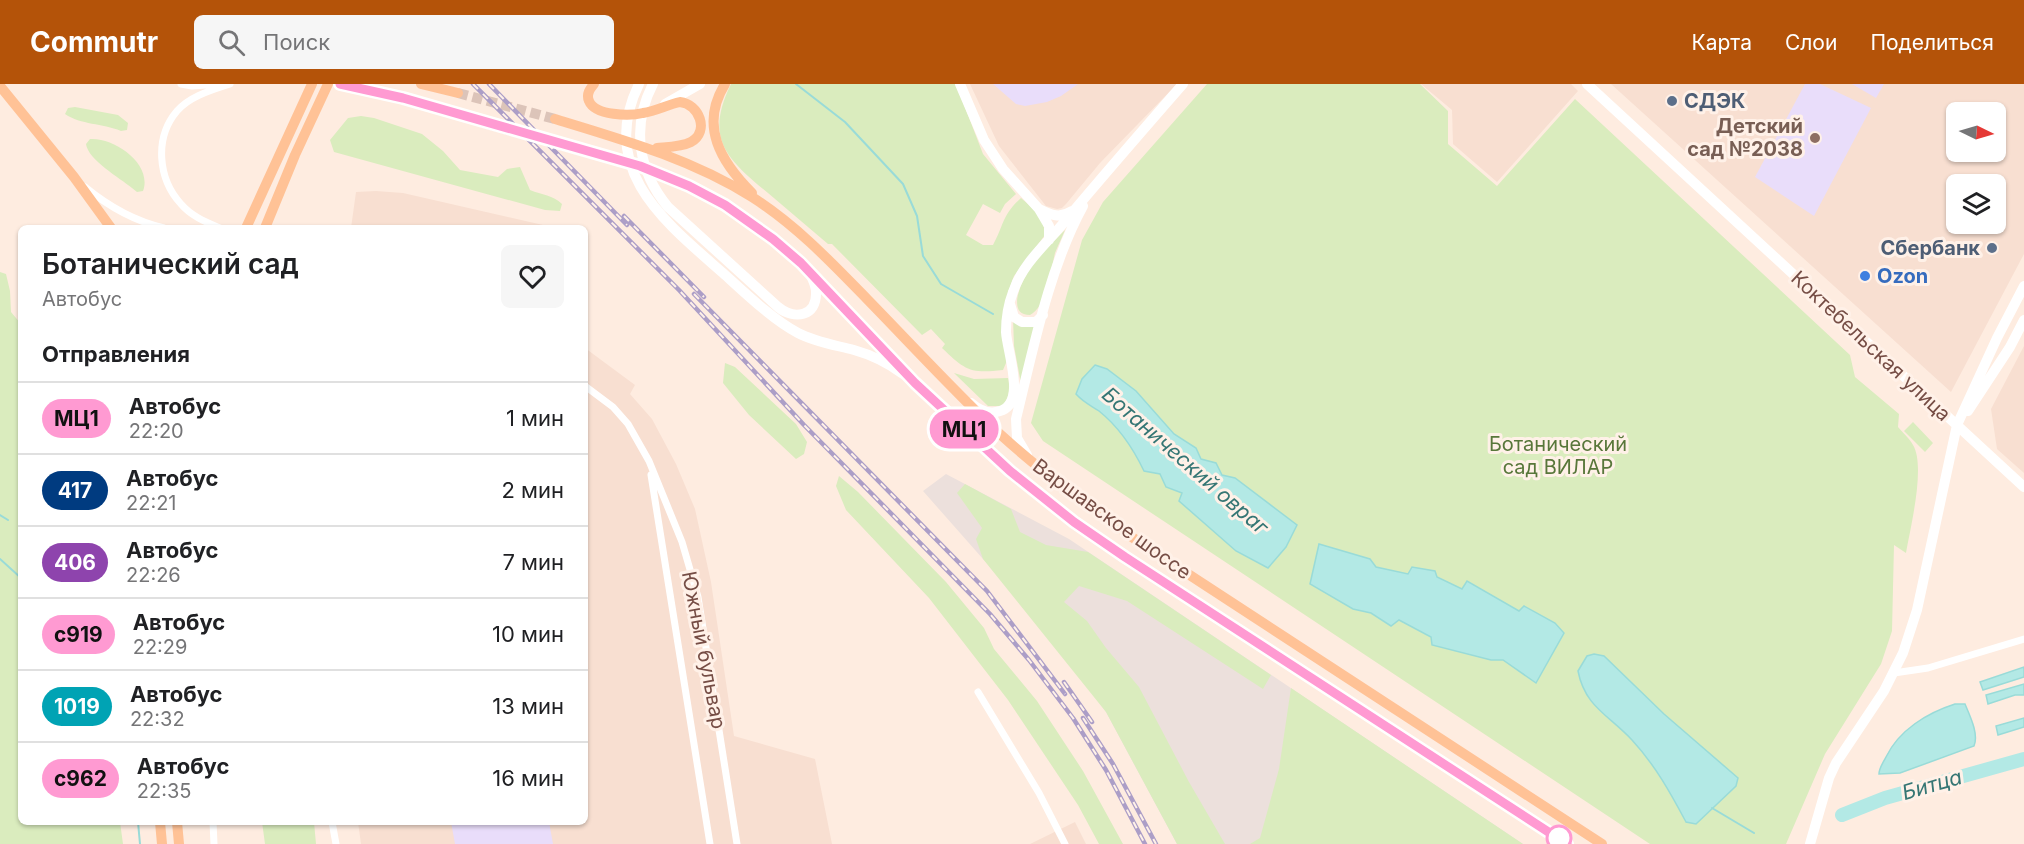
<!DOCTYPE html>
<html lang="ru">
<meta charset="utf-8">
<style>
body{margin:0;font-family:Inter,sans-serif;background:#f6f6f6;color:#202124;height:100vh;display:flex;flex-direction:column;font-size:22px;white-space:nowrap}
*{box-sizing:border-box;margin:0}
p{font-size:20px;color:#757577}
.icon{flex:none;width:33px;height:33px;fill:none;stroke:currentColor;stroke-width:2;stroke-linecap:round;stroke-linejoin:round}
.map{position:relative;flex:1;overflow:hidden}
.side{position:absolute;left:18px;top:141px;width:570px;height:600px;display:flex;flex-direction:column;background:#fff;border-radius:9px;box-shadow:0 2px 4px #0004}
.side>*{flex:none}
.badge{padding:0 12px;border-radius:20px;font-size:21px;line-height:39px}
.needle{width:39px;rotate:95deg}
.controls{position:absolute;left:1946px;top:18px;display:grid;gap:12px}
.controls a{display:grid;place-items:center;width:60px;height:60px;border-radius:9px;background:#fff;box-shadow:0 2px 4px #0004;font-size:30px}
.map>.badge{position:absolute;translate:-50% -50%;box-shadow:0 0 0 3px #fff}
h2{padding:0 24px;font-size:22px;line-height:54px}
.round{display:grid;place-items:center;flex:none;width:63px;height:63px;border-radius:9px;background:#f6f6f6}
.summary{display:flex;align-items:center;justify-content:space-between;height:102px;padding:0 24px}
h1{font-size:28px;font-weight:600;line-height:45px}
ul{padding:0;list-style:none}
li{display:flex;align-items:center;gap:18px;height:72px;padding:0 24px;border-top:2px solid #e0e0e0}
li div{flex:1}
li b{display:block;font-size:22px}
li em{font-style:normal}
li .badge{min-width:66px;font-weight:700;text-align:center}
header{display:flex;align-items:center;gap:36px;box-sizing:border-box;height:84px;padding:0 30px;background:#b45309;color:#fff}
header strong{font-size:28px}
nav{display:flex;gap:33px;margin-inline-start:auto;font-size:21px}
.search{width:420px;height:54px;background:#f6f6f6;display:flex;align-items:center;gap:15px;box-sizing:border-box;padding:0 21px;border-radius:9px;color:#757577;font-size:22px}
.map>svg:first-child{display:block}
.residential{fill:#f8dfd1;fill-rule:evenodd}
.industrial{fill:#ece0dc}
.education{fill:#e9ddfa}
.green{fill:#daecbe}
.water{fill:#b3e9e5;stroke:#99dbd8;stroke-width:1.5}
.lines{fill:none;stroke-linecap:round;stroke-linejoin:round}
.stream{stroke:#99dbd8;stroke-width:2}
.river{stroke:#b3e9e5;stroke-width:14}
.primary-tunnel{stroke:#dcc4b9;stroke-width:10;stroke-dasharray:10 5;stroke-linecap:butt}
.street{stroke:#fff;stroke-width:7}
.secondary{stroke:#fff;stroke-width:10}
.primary{stroke:#ffc296;stroke-width:10}
.rail-casing{stroke:#ac9ec7;stroke-width:4.5}
.rail{stroke:#fff1e8;stroke-width:2;stroke-dasharray:7;stroke-linecap:butt}
.line-casing{stroke:#fff;stroke-width:14}
.line{stroke:#ff9ad2;stroke-width:9}
.service-dot{fill:#5c6f8a;stroke:#fff1e8;stroke-width:2}
.education-dot{fill:#8d6e63;stroke:#fff1e8;stroke-width:2}
.shop-dot{fill:#3f7fe0;stroke:#fff1e8;stroke-width:2}
.stop-dot{fill:#fff;stroke:#ff9ad2;stroke-width:3}
.labels{text-anchor:middle;stroke-width:6;stroke-linejoin:round;paint-order:stroke}
.service-label{font-size:20px;font-weight:bold;fill:#4e5e75;stroke:#fff1e8;text-anchor:start}
.education-label{font-size:20px;font-weight:bold;fill:#785e54;stroke:#fff1e8;text-anchor:end}
.shop-label{font-size:20px;font-weight:bold;fill:#366cbe;stroke:#fff1e8;text-anchor:start}
.street-label{font-size:20px;fill:#764d45;stroke:#fff1e8}
.park-label{font-size:20px;fill:#58773a;stroke:#fff1e8}
.water-label{font-size:21px;font-style:italic;fill:#357674;stroke:#fff1e8}
</style>
<header>
<strong>Commutr</strong>
<div class="search"><svg class="icon" aria-label="search" viewBox="0 0 24 24"><circle cx="10" cy="10" r="6"/><path d="M15 15l6 6"/></svg>Поиск</div>
<nav><a>Карта</a><a>Слои</a><a>Поделиться</a></nav>
</header>
<div class="map">
<svg width="2024" height="760" viewBox="0 0 2024 760">
<rect width="100%" height="100%" fill="#feece0"/>
<path class="residential" d="M970 0H1177L1100 79 1066 120 1062 124 1057 125 1046 122 999 62Z
M1421 0H1571L1578 7 1497 98 1453 60 1452 26Z
M1611 0H2024V170L1951 308ZM1956 28H1995V68H1956ZM1956 100H1995V140H1956Z
M376 107 403 109 543 141 541 144H351L356 108Z
M2024 262V389L1997 365 1991 325Z
M585 264 635 301 630 310 652 335 676 380 695 425 711 498 734 652 815 675 832 760H361L358 738H585Z
M1075 738 1086 760H1030Z"/>
<path class="industrial" d="M946 390 1069 455 1523 760H1177L1106 628 1039 533 983 475 923 407Z"/>
<path class="education" d="M993 0H1078L1061 12 1047 18 1025 22 1016 20Z
M1805 0H1820L1871 24 1814 132 1755 93Z
M1852 0H1884L1876 14Z
M451 738H549L553 760H455Z"/>
<path class="green" d="M731 0H956L983 70 1016 110 1005 120 1000 129 983 120 966 151 983 161H993C1004 141 1002 131 1021 114 1033 124 1045 135 1045 151L1014 192 1008 209 1006 279 1003 286C970 290 965 286 942 264L945 260 931 245 922 251 832 160H828C808 143 788 126 768 109 727 75 704 55 731 0Z
M1207 0H1420L1448 27V60L1497 102 1575 15 1850 271 1855 293 1899 330 1898 343C1903 349 1910 355 1913 361 1926 382 1910 445 1906 469L1894 461 1892 547 1881 580 1825 670 1786 760H1650L1043 357 1031 339 1082 156 1103 118Z
M75 23 118 31 128 39 127 46 121 47C102 39 81 41 65 30L68 24Z
M361 32 374 34 422 50 443 67 460 86 498 93 507 85 520 83 530 106C542 111 553 111 562 120L560 127 545 126 334 68 330 56 348 34Z
M90 55C114 53 153 80 143 107L137 108 132 104C120 94 88 76 86 60Z
M1065 146C1062 154 1058 161 1055 169 1051 186 1046 224 1030 231 1004 231 1024 192 1032 181 1041 169 1054 157 1065 146Z
M0 188 6 190 10 207 11 228 21 240V738H120L123 760H0Z
M1013 235 1036 240 1021 300 1014 262Z
M725 279 735 283 796 340 807 358 804 370 796 375 749 331 723 299Z
M954 289 974 295 1008 294C1011 306 1009 312 1003 322H988Z
M1913 338 1933 359 1925 368 1904 347Z
M839 392 858 408 946 498 984 544 994 565 1037 617 1083 687 1123 760H1099L1078 721 1008 616 929 514 846 426 836 402Z
M965 400 1011 425 1020 448 1046 461 1088 468 1271 591 1263 605 1127 517 1079 502 1064 518 1087 537 1106 564 1139 603 1189 698 1225 760H1177L1106 628 983 475 976 455 982 444 957 409Z
M1291 604 1523 760H1250L1260 754 1279 685Z
M262 738H314L316 760H265Z"/>
<path class="water" d="M1095 281 1107 285 1136 307 1174 350 1196 364 1201 375 1216 379 1222 391 1235 394 1297 441 1286 463 1268 484 1236 467 1179 417 1182 409 1166 403 1160 390 1144 387C1133 364 1119 343 1099 327 1090 321 1083 318 1076 310L1082 295Z
M1319 460 1370 475 1376 483 1408 490 1412 483 1435 487 1437 493 1462 505 1467 497 1519 527 1524 522 1555 539 1564 549 1536 599 1503 576H1491L1432 561 1431 553 1399 536 1391 542 1371 529 1353 525 1310 500Z
M1594 570 1604 572 1664 630 1738 694 1736 702 1696 740 1686 738C1670 708 1655 681 1632 656 1609 631 1585 623 1578 587L1587 572Z
M2024 583V593L1983 606 1980 598Z
M2024 600V611H2015L1988 620 1986 611Z
M1955 620H1965C1970 632 1979 650 1974 662L1900 689 1879 690C1879 684 1883 679 1886 673 1899 646 1927 629 1955 620Z
M2024 634V643L1998 651 1996 642Z"/>
<g class="lines">
<path class="stream" d="M796 0 845 38 903 100 917 132 923 172 941 200 993 230
M0 431 8 436
M0 475 21 494
M1712 724 1754 749
M138 738 140 760"/>
<path class="river" d="M1842 731 1885 714 2024 675"/>
<path class="primary-tunnel" d="M458 9 555 35
M488 40 586 68"/>
<path class="street" d="M181 0 192 2 220 0
M85 103C108 122 134 137 164 144
M220 144C206 138 191 132 181 120 158 95 154 54 177 27 190 12 212 6 230 0
M585 302 613 323 628 340 649 377 682 458 698 513 737 760
M651 391 710 760
M1894 589 1928 584 2024 555
M978 608 1039 709 1065 760
M213 738 214 760
M332 738 336 760"/>
<path class="secondary" d="M639 0C597 86 665 138 723 189 744 208 773 236 798 249 815 258 835 261 854 266 872 271 888 279 903 290
M653 0C631 42 638 87 668 123L778 223C794 236 817 233 816 208 816 201 812 195 810 189
M960 0 984 56 1003 85 1039 125 1049 142V156
M1587 0 2024 403
M665 20 700 0
M1039 125C1051 131 1060 135 1072 127
M1010 220 1014 233 1022 238H1036L1043 231
M971 319C979 326 989 331 1000 327 1027 319 1007 268 1006 248 1006 234 1008 221 1013 208 1022 181 1043 163 1061 142 1101 94 1142 47 1183 0
M1968 327 2010 263 2024 236
M1027 371 1017 354 1016 335C1033 266 1049 184 1083 122
M1810 760 1829 694 1836 679 1884 607 1903 569 1917 526 1957 341 1997 254 2024 202"/>
<path class="primary" d="M339 0 403 14 488 40
M421 0 458 9
M594 0C590 5 586 10 589 17 595 32 630 32 643 29 656 27 667 21 680 18 699 20 710 47 691 58 681 63 668 63 657 64
M725 0C699 42 721 78 752 109
M0 2 74 93 111 144
M555 35C624 56 691 75 752 113 796 141 831 178 867 215 905 254 942 294 981 332 1028 379 1083 417 1136 456L1602 760
M586 68C636 81 682 95 727 123 793 164 842 223 896 279 943 329 994 377 1049 419 1113 468 1183 510 1251 554 1356 623 1462 692 1567 760
M246 144 312 0
M265 144 295 71 328 0
M160 738 162 760
M177 738 179 760"/>
<defs>
<path id="rail" d="M473 0 679 206 804 341 990 530 1029 576 1073 634 1106 686 1145 760
M489 0 627 141
M624 132 704 213
M694 210 987 507 1065 610
M1064 598 1092 638
M1083 634 1113 680 1156 760"/>
</defs>
<use href="#rail" class="rail-casing"/>
<use href="#rail" class="rail"/>
</g>
<g class="lines">
<defs>
<path id="line" d="M340 0 403 14 640 82 689 102 725 121 773 155 801 179 915 299 1010 387 1074 438 1125 473 1567 760"/>
</defs>
<use href="#line" class="line-casing"/>
<use href="#line" class="line"/>
</g>
<g class="service-dot">
<circle cx="1672" cy="17" r="6"/>
<circle cx="1992" cy="164" r="6"/>
</g>
<circle class="education-dot" cx="1815" cy="54" r="6"/>
<circle class="shop-dot" cx="1865" cy="192" r="6"/>
<circle class="stop-dot" cx="1559" cy="754" r="12"/>
<g class="labels">
<g class="service-label">
<text x="1684" y="24">СДЭК</text>
<text x="1980" y="171" text-anchor="end">Сбербанк</text>
</g>
<g class="education-label">
<text x="1803" y="49">Детский<tspan x="1803" dy="23">сад №2038</tspan></text>
</g>
<g class="shop-label">
<text x="1877" y="199">Ozon</text>
</g>
<g class="street-label">
<text transform="translate(1871 262) rotate(43)" y="7">Коктебельская улица</text>
<text transform="translate(1112 435) rotate(36)" y="7">Варшавское шоссе</text>
<text transform="translate(704 566) rotate(79)" y="7">Южный бульвар</text>
</g>
<g class="park-label">
<text x="1558" y="367">Ботанический<tspan x="1558" dy="23">сад ВИЛАР</tspan></text>
</g>
<g class="water-label">
<text transform="translate(1185 377) rotate(41)" y="7">Ботанический овраг</text>
<text transform="translate(1932 701) rotate(-16)" y="7">Битца</text>
</g>
</g>
</svg>
<div class="controls">
<a><svg class="needle" viewBox="-14 -14 28 28"><path d="M0-13l5 13h-10z" fill="#e53935"/><path d="M0 13l5-13h-10z" fill="#757577"/></svg></a>
<a><svg class="icon" aria-label="layers" viewBox="0 0 24 24"><path d="M12 4l9 5-9 5-9-5zM3 14l9 5 9-5"/></svg></a>
</div>
<b class="badge" style="left:964px;top:345px;background:#ff9ad2;color:#111">МЦ1</b>
<section class="side">
<div class="summary"><div><h1>Ботанический сад</h1><p>Автобус</p></div><a class="round"><svg class="icon" aria-label="heart" viewBox="0 0 24 24"><path d="M12 20l-8-8c-3-5 5-10 8-4 3-6 11-1 8 4z"/></svg></a></div>
<h2>Отправления</h2>
<ul>
<li><span class="badge" style="background:#ff9ad2;color:#111">МЦ1</span><div><b>Автобус</b><p>22:20</p></div><em>1 мин</em></li>
<li><span class="badge" style="background:#003b80;color:#fff">417</span><div><b>Автобус</b><p>22:21</p></div><em>2 мин</em></li>
<li><span class="badge" style="background:#8e44ad;color:#fff">406</span><div><b>Автобус</b><p>22:26</p></div><em>7 мин</em></li>
<li><span class="badge" style="background:#ff9ad2;color:#111">с919</span><div><b>Автобус</b><p>22:29</p></div><em>10 мин</em></li>
<li><span class="badge" style="background:#00a3b4;color:#fff">1019</span><div><b>Автобус</b><p>22:32</p></div><em>13 мин</em></li>
<li><span class="badge" style="background:#ff9ad2;color:#111">с962</span><div><b>Автобус</b><p>22:35</p></div><em>16 мин</em></li>
</ul>
</section>
</div>
